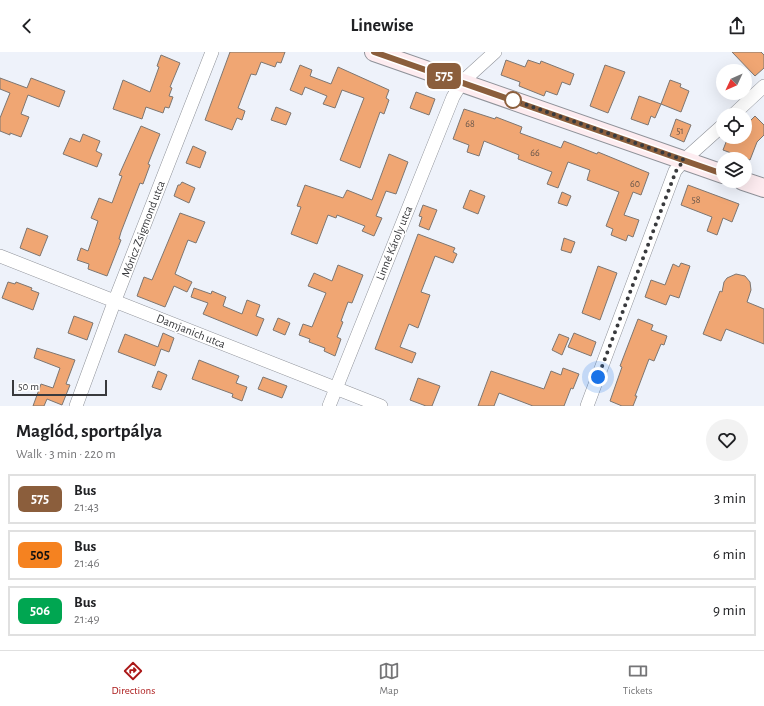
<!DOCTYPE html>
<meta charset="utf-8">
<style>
body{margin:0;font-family:"Alegreya Sans",sans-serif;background:#f2f2f2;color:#202124;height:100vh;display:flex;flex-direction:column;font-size:15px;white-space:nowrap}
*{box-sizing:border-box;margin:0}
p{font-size:13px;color:#757577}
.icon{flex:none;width:22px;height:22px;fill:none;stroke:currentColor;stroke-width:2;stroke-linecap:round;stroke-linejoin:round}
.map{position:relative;height:354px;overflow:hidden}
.drawer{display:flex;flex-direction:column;background:#fff;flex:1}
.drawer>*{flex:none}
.badge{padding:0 8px;border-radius:6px;font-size:14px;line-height:26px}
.needle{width:26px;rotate:226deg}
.fabs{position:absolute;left:716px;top:12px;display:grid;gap:8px}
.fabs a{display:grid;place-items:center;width:36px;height:36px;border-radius:50%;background:#fff;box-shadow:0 4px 16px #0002;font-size:20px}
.scale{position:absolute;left:12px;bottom:10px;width:95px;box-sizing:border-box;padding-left:4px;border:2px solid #393a3d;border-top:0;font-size:11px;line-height:14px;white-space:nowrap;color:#393a3d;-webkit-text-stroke:3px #fff;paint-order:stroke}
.you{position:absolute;width:20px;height:20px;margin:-10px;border:3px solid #fff;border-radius:50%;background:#1a73e8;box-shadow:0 0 0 6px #1a73e833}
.map>.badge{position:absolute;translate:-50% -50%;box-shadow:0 0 0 2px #fff}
.round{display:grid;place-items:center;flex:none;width:42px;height:42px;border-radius:21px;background:#f2f2f2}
.headline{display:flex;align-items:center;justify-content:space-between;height:68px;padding:0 16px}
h1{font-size:19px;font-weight:700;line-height:30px}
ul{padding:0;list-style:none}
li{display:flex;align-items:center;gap:12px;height:50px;margin:0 8px 6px;padding:0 8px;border:2px solid #e0e0e0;border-radius:0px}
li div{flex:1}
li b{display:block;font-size:15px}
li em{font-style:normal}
li .badge{min-width:44px;font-weight:700;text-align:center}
header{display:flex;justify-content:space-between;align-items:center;height:52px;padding:0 16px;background:#fff;font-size:18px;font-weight:700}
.tab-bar{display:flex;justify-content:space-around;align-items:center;height:56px;border-top:1px solid #e0e0e0;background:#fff;font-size:11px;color:#757577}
.tab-bar a{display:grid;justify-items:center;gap:2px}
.tab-bar .selected{color:#ab1818}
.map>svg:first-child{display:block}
.building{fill:#f0a673;stroke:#7d7671}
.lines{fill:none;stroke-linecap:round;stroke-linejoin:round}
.minor-casing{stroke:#8f9299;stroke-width:14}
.secondary-casing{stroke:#8f9299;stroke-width:20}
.minor{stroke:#fff;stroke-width:13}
.secondary{stroke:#fdecf0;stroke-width:18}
.line-casing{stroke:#fff;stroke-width:9}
.line{stroke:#8b5e3c;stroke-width:6}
.walk{stroke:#393a3d;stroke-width:4;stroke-dasharray:0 7.2}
.stop-dot{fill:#fff;stroke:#8b5e3c;stroke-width:2}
.labels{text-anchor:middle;stroke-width:3;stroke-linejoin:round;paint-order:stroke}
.number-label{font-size:10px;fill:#67554a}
.street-label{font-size:12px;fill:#393a3d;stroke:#fff}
</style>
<header><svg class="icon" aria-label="back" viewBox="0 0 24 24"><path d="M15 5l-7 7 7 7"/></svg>Linewise<svg class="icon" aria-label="share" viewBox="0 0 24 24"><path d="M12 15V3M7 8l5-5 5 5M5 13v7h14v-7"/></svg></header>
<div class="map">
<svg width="764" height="354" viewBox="0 0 764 354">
<rect width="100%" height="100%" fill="#eef2fa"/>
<path class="building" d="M230 0H285L281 11 277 10 275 15 261 10 256 23 251 22 238 56 245 59 242 68 237 66 232 78 205 68Z
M732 0H761L764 3V16L755 24Z
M161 3 180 11 170 35 172 36 169 44 173 45 169 56 165 55 163 61 146 55 142 67 113 57 123 28 150 40 159 15 157 14Z
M506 8 525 15 528 8 540 12 541 9 574 22 570 33 562 30 557 43 546 39 544 44 519 34 520 30 501 23Z
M300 13 312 18 310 24 331 32 338 15 389 38 386 46 389 48 384 62 380 60 360 116 340 108 364 46 342 38 335 56 323 52 327 44 305 35 302 43 290 38Z
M605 13 625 20 608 61 590 54Z
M0 26 27 36 31 26 65 39 59 55 28 43 21 62 29 65 21 85 10 81V83L0 79V66L10 41 0 37Z
M670 28 681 32 680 35 689 39 681 60 661 52Z
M416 40 435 47 429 63 410 56Z
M639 44 661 52 655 66 651 64 648 73 631 67Z
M276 55 291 61 286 73 271 68Z
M464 57 495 67 496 65 522 75 520 81 561 96 564 89 597 102 598 100 649 121 641 143 633 140 624 163 639 168 633 185 628 183 626 189 611 183 613 177 606 174 619 140 587 128 590 118 568 110 558 136 547 132 552 120 518 107 519 103 484 89 479 104 467 100 469 93 453 87Z
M755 64 764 73V83L757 90 750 108 723 98 728 85H745V74Z
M676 67 691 73 684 90 670 84Z
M141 74 160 82 148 112 150 113 143 132 140 131 121 180 119 187 121 188 107 224 88 217 89 212 77 208 81 196 88 199 98 169 91 166 99 146 112 151 122 124 119 123Z
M83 82 100 89 96 99 102 102 97 115 63 102 70 86 80 90Z
M193 94 206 100 200 116 186 111Z
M389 102 408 110 396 142 386 139 376 164 382 166 374 184 362 179 365 174 337 163 336 166 328 163 317 192 291 182 301 155 297 154 305 133 343 146 347 138 372 148Z
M182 130 195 136 189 151 174 144 178 133H180Z
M688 133 739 152 732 170 723 166 717 183 707 179 712 165 681 153Z
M470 138 485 144 478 162 463 156Z
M562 140 571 144 567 154 558 151Z
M423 153 437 158 429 178 419 174 422 165 419 164Z
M180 161 205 170 196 191 188 188 175 222 192 230 187 240 174 234 165 255 137 244 144 225 152 228Z
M27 176 48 184 40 204 20 196Z
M418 182 455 196 453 200 457 202 453 211 435 204 421 240 430 243 418 276 409 272 400 295 416 301 412 311 375 297Z
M564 186 575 190 571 201 561 198Z
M681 211 690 214 679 246 670 243 666 253 645 245 651 228 665 233 673 212 679 215Z
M338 213 363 223 352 251 348 250 341 269 343 270 337 285 341 287 335 304 324 299 325 296 309 290 310 287 299 283 303 272 312 275 326 241 308 234 314 221 332 229Z
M598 214 617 221 600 268 582 261Z
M736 222 745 224 750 230 751 238 747 250 764 257V292L726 277 721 289 703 282 720 239 722 240 724 230 727 226Z
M8 230 15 232 16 230 32 236 31 238 39 241 33 258 2 246Z
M194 236 211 242 212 239 226 245 223 254 242 262 247 248 260 253 256 264 264 267 257 284 203 262 208 251 191 245Z
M74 264 93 271 87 288 68 281Z
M278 266 290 271 285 283 273 278Z
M638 267 653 273 651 278 667 284 664 293 661 292 654 309 649 307 635 344H637L633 354H622L610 349 622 315 620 314Z
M163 281 174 286 169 300 161 297 155 314 118 300 125 282 158 295Z
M574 281 596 290 591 304 568 295Z
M559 282 569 286 562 303 552 298Z
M37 296 75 308 66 332 70 333 62 353 47 347 44 354H33L41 332 53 336 60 316 34 306Z
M199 308 239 324 236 331 247 335 242 349 232 345 233 342 192 327Z
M563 316 579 322 573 337 571 336 564 354H533L499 341 494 354H478L491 319 544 337 551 319 561 323Z
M158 319 167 323 161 338 152 335Z
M263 325 287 334 282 346 258 337Z
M418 326 440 334 432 354H426L410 348Z"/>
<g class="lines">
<defs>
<path id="minor" d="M733 63 764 34
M0 204 381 354
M76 354 115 248 212 0
M329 354 453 45 462 30 495 0
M587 354 675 119 684 108 723 73"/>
<path id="secondary" d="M374 0 723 122
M743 129 764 136"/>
</defs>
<use href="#minor" class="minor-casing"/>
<use href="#secondary" class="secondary-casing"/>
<use href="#minor" class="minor"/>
<use href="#secondary" class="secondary"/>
</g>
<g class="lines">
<defs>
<path id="line" d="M374 0 723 122"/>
</defs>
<use href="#line" class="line-casing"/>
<use href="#line" class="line"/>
<path class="walk" d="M513 48 684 108 676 119 598 325"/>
</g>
<circle class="stop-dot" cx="513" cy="48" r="8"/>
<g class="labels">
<g class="number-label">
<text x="470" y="75">68</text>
<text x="680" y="82">51</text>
<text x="535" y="104">66</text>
<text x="635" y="135">60</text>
<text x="696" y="151">58</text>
</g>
<g class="street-label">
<text transform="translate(143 177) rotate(-69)" y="4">Móricz Zsigmond utca</text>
<text transform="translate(394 191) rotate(-68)" y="4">Linné Károly utca</text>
<text transform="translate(191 279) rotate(22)" y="4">Damjanich utca</text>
</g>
</g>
</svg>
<div class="fabs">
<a><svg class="needle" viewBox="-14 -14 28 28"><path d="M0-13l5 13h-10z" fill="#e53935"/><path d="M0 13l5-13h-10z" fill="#757577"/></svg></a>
<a><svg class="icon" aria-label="locate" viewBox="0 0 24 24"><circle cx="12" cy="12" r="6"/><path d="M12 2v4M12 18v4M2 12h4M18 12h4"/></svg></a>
<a><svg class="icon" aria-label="layers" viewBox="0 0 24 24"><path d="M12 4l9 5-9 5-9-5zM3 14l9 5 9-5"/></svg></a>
</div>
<div class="scale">50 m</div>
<div class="you" style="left:598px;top:325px"></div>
<b class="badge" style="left:444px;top:24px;background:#8b5e3c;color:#fff">575</b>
</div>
<section class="drawer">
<div class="headline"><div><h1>Maglód, sportpálya</h1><p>Walk · 3 min · 220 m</p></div><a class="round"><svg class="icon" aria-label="heart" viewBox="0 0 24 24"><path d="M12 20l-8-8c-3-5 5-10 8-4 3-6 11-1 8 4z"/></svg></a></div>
<ul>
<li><span class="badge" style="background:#8b5e3c;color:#fff">575</span><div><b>Bus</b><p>21:43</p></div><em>3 min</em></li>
<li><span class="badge" style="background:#f58220;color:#111">505</span><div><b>Bus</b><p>21:46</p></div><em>6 min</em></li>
<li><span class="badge" style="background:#00a651;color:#fff">506</span><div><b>Bus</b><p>21:49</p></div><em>9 min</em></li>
</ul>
</section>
<nav class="tab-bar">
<a class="selected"><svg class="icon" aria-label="directions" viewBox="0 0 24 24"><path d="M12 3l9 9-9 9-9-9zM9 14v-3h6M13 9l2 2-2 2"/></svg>Directions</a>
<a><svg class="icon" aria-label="map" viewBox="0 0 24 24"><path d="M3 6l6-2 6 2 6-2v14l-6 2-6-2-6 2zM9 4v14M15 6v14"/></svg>Map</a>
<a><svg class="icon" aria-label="tickets" viewBox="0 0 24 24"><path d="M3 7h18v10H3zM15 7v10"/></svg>Tickets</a>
</nav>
